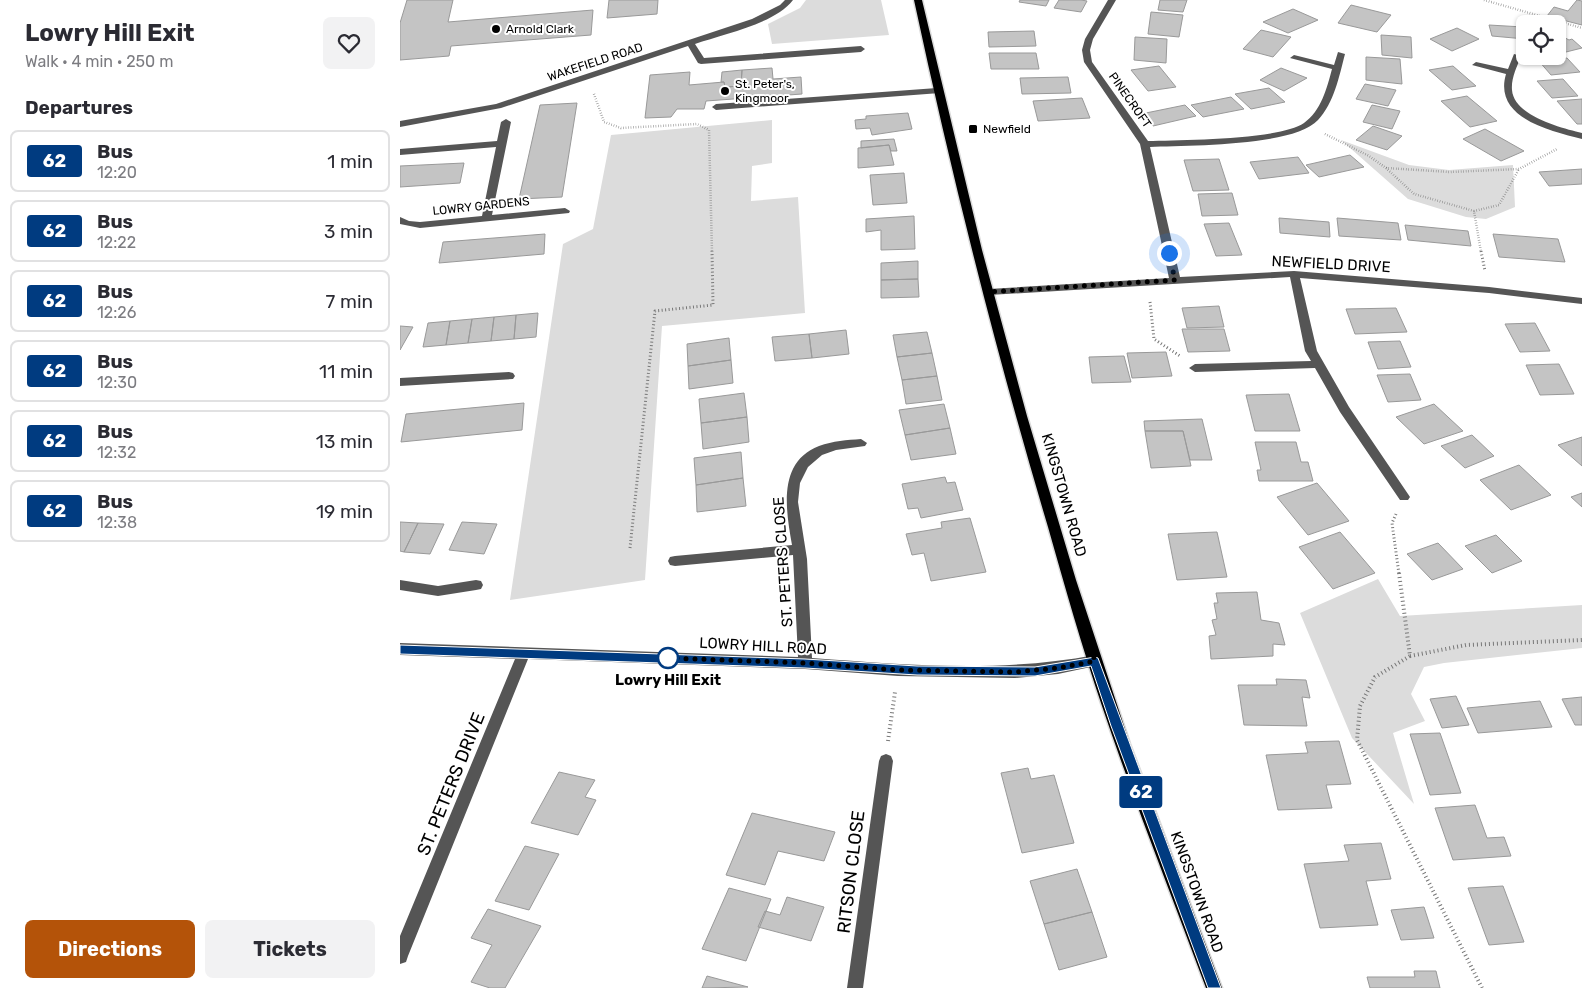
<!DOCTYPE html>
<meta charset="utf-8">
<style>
body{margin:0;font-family:Rubik,sans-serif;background:#f2f2f3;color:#2b2b33;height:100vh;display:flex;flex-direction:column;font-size:19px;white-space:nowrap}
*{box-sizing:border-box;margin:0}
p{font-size:16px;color:#7c7c81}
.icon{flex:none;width:28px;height:28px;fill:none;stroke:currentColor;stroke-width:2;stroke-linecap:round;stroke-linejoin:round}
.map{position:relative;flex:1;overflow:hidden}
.drawer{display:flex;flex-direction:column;background:#fff;width:400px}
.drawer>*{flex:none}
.badge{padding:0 10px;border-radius:4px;font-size:18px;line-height:32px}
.controls{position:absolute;left:1116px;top:15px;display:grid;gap:10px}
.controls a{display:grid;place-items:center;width:50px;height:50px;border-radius:8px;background:#fff;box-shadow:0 1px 4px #0004;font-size:25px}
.you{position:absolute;width:25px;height:25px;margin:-12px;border:4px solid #fff;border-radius:50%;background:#1a73e8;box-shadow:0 0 0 8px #1a73e833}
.map>.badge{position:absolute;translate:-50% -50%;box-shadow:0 0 0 2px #fff}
h2{padding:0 25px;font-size:19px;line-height:45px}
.round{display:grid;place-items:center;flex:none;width:52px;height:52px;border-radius:8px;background:#f2f2f3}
.summary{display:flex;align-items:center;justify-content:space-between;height:85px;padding:0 25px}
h1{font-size:24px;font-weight:700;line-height:38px}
.primary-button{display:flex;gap:10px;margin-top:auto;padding:10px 25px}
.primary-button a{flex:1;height:58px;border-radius:8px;background:#b45309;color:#fff;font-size:20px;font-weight:700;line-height:58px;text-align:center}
.primary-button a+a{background:#f2f2f3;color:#2b2b33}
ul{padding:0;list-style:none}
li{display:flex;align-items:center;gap:15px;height:62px;margin:0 10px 8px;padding:0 15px;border:2px solid #e1e1e2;border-radius:8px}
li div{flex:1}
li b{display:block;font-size:19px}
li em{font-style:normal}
li .badge{min-width:55px;font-weight:700;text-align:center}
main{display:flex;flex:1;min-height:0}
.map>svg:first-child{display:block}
.green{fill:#dcdcdc}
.building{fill:#c4c4c4;stroke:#999}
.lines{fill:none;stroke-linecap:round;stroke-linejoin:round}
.major-casing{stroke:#dbdbdb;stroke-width:3}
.path-far2{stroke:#777;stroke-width:2.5;stroke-dasharray:0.5 2;stroke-linecap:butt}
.path-far1{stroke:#777;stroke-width:3;stroke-dasharray:1 2.5;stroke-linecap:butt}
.path{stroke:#777;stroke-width:4;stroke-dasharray:1 3;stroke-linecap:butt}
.minor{fill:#555;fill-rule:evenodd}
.major{fill:#000;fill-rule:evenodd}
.line{fill:#003b80;stroke:#fff}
.walk{stroke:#000;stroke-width:5;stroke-dasharray:0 9}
.poi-dot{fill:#000;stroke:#fff;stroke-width:2}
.stop-dot{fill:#fff;stroke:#003b80;stroke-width:2.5}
.labels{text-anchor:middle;stroke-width:4;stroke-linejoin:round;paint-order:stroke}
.far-poi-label{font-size:12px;fill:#000;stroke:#fff;text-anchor:start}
.far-street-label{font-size:12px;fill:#000;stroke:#fff}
.street-label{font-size:15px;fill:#000;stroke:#fff}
.stop-label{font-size:15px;font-weight:bold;fill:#000;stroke:#fff}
.near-street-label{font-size:18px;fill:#000;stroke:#fff}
</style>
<main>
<section class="drawer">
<div class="summary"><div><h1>Lowry Hill Exit</h1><p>Walk · 4 min · 250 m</p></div><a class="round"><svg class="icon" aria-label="heart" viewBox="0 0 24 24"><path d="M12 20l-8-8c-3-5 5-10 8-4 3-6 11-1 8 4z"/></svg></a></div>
<h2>Departures</h2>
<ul>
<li><span class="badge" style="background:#003b80;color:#fff">62</span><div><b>Bus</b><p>12:20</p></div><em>1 min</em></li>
<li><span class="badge" style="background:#003b80;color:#fff">62</span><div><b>Bus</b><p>12:22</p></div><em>3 min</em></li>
<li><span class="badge" style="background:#003b80;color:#fff">62</span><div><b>Bus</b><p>12:26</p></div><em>7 min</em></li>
<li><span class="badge" style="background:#003b80;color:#fff">62</span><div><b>Bus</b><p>12:30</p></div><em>11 min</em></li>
<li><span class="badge" style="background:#003b80;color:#fff">62</span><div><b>Bus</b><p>12:32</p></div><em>13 min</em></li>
<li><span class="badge" style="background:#003b80;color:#fff">62</span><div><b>Bus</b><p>12:38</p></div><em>19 min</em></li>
</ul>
<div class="primary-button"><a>Directions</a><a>Tickets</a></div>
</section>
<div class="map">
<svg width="1182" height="988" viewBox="0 0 1182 988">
<rect width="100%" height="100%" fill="#fff"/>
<path class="green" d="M406 0H481L489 35 372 44 368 24 400 8Z
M372 120V163L352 166 351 201 398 197 405 313 262 326 245 580 110 600 163 244 193 229 211 135Z
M941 140 1009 165 1049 170 1113 165 1115 207 1086 219 1066 217 1008 199Z
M978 579 1000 616 1182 605V648L1044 663 1024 667 1011 694 1025 721 993 733 1014 804 952 738 900 613Z"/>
<path class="building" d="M7 0H53L48 22 193 10 191 35 51 46 49 56 0 60V23Z
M209 0H258L257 14 207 18Z
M620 0H649L646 6 619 2Z
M659 0H681L687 1 681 12 654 8Z
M760 0H787L783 12 758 10Z
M1177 0 1182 1V25L1147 16 1154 7 1168 11Z
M951 5 991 15 977 32 938 23Z
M893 9 918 20 888 33 863 22Z
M751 12 783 15 779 37 748 34Z
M1089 25 1123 27 1125 39 1092 36Z
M1057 28 1079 39 1052 51 1030 39Z
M861 30 891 37 873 57 843 49Z
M634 31 636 46 589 47 588 32Z
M1158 34 1169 40 1172 39 1182 48 1158 54Z
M981 35 1011 37 1012 58 982 55Z
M735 37 767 39 766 63 734 60Z
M589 53H636L639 69H591Z
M966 57 1000 59 1002 84 966 80Z
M1167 58 1180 72 1151 75 1138 60Z
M759 66 776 87 748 91 731 70Z
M1053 66 1076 86 1052 90 1029 70Z
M372 68 373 79 401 77 402 94 306 101 304 109H277L271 117 245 118 250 75 290 72 289 85 324 82 325 87 341 86 342 70Z
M881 68 907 78 884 91 860 80Z
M342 70 341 86 325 87 324 82H321L322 72Z
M668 77 671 93 622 94 620 78Z
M1163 79 1178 96 1152 98 1137 81Z
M965 84 996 90 988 106 956 99Z
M869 88 885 102 851 109 835 94Z
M1067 96 1097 121 1070 127 1041 101Z
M831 97 844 109 803 117 791 105Z
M682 98 690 118 638 121 633 101Z
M1182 99V124H1177L1157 101Z
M177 103 162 197 119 199 140 105Z
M785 105 796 116 753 126 741 114Z
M972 105 1000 111 992 129 963 122Z
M508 113 512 129 472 135 470 128 456 129 455 120 466 119V116Z
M973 126 1002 136 987 150 956 140Z
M1085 129 1124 151 1101 161 1063 139Z
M494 139 497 151H491L489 145 461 148V141Z
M489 145 494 165 458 168V148Z
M950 155 964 167 919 177 906 165Z
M898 157 909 173 859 179 850 162Z
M819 159 829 190 793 191 784 160Z
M64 163 60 183 0 187V166Z
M1182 169V184L1149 186 1139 172Z
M504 173 507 203 473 205 470 175Z
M832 193 838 215 802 216 798 194Z
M514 216 515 249 481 250V230L466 232V219Z
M879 218 929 222 930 237 880 233Z
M937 218 998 223 1001 240 939 236Z
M829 223 842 255 816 256 804 224Z
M1005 225 1068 231 1071 246 1008 240Z
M145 234 144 254 39 263 43 242Z
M1093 234 1158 239 1165 262 1099 257Z
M518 261V279L481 280V263Z
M518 279 519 297 481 298V280Z
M819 306 824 327 787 328 782 308Z
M996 308 1007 332 955 334 946 309Z
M138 313 136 337 114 339 116 315Z
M116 315 114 339 91 341 94 317Z
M94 317 91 341 68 343 72 319Z
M72 319 68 343 46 345 50 321Z
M50 321 46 345 23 347 28 323Z
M1135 323 1150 351 1120 352 1105 324Z
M0 326 13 327 0 350Z
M782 329H824L830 351 788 352Z
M446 330 449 354 412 358 409 334Z
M527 332 532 353 497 357 493 335Z
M409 334 412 358 375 361 372 337Z
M329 338 331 360 288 366 287 344Z
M1000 341 1011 367 978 369 968 342Z
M766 352 772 376 732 378 727 353Z
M532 353 537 376 502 380 497 357Z
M724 356 731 382 692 383 689 357Z
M331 360 333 383 289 389 288 366Z
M1159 364 1174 394 1140 395 1126 365Z
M1010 374 1021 400 988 402 977 375Z
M537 376 542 400 506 404 502 380Z
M344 393 347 417 301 423 299 399Z
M889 394 900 431H855L846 395Z
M124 403 122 430 1 442 6 414Z
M544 404 550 428 505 435 499 410Z
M1034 404 1063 431 1024 444 996 417Z
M347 417 349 442 303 449 301 423Z
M802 419 812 460H790L783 431H745L744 421Z
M550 428 556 454 511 460 505 435Z
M745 431H783L791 466 751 468Z
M1072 435 1094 456 1065 468 1041 446Z
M1182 437V466L1158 445Z
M855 442H896L901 462H908L913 481H859L857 470H861Z
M341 452 343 478 296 485 294 458Z
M1119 465 1151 495 1111 510 1080 480Z
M545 477 547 483 555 482 563 510 521 518 518 508 508 509 502 484Z
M343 478 346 506 297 512 296 485Z
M917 483 949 521 908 535 877 497Z
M1182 493V507L1171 497Z
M570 518 586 572 531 581 524 553 512 555 506 534 542 528 541 522Z
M0 522 18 523 4 552 0 551Z
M62 522 97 524 84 554 49 550Z
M18 523 44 524 30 554 4 552Z
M817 532 827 577 777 580 768 534Z
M940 532 975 573 933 589 899 547Z
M1096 535 1122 561 1092 573 1065 546Z
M1038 543 1063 569 1032 580 1007 554Z
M857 592 861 620 879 623 885 645 873 644V656L811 659 809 636 816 635 812 620 817 619 814 603H818L816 593Z
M876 679 906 680 910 698 902 697 907 726 844 725 838 685H877Z
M1056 696 1069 725 1042 728 1030 699Z
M1182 697V725H1175L1162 699Z
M1140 701 1152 727 1078 733 1067 708Z
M1040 733 1061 793 1030 795 1010 734Z
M939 741 951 784 926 785 932 808 878 810 866 755 908 753 905 742Z
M628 768 631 779 654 775 674 843 622 853 601 773Z
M159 772 195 780 185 797 196 800 178 835 131 823Z
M1075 805 1087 838 1104 837 1111 856 1053 860 1035 808Z
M352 813 435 832 424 861 378 851 365 885 326 875Z
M981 843 991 879 966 881 978 925 920 928 904 864 949 861 944 845Z
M125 846 159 854 129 910 95 901Z
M677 869 692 912 644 924 630 881Z
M1103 886 1124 942 1089 945 1068 888Z
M329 888 371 899 346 961 302 949Z
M387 897 424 907 411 941 358 927 365 911 380 915Z
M1024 907 1034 938 1001 940 991 910Z
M88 909 141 926 105 988H90L71 982 92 945 71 938Z
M692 912 707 957 659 970 644 924Z
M1014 971H1036L1040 988H970L967 977H1015Z
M307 976 348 987 302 988Z"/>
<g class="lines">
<defs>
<path id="major" d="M514 0H522L582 250 627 416 676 580 730 744 822 988H806C771 894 734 801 702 706 682 647 665 587 648 527 596 353 552 177 514 0Z"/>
</defs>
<use href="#major" class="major-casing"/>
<path class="path-far2" d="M1084 0 1182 28
M194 94 204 122 221 128 297 124 309 130 312 252
M925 134 969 156 986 168 1014 194 1074 211 1081 252
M986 168 1050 172 1119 169 1157 149
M1074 211 1099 205 1119 169"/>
<path class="path-far1" d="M1081 251 1085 271
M750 302 754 339 780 356
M996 514 992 523 999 574
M230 548 255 311 313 305 312 251"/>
<path class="path" d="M999 573 1010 656 975 677 960 706 957 740 1082 988
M1010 656 1066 645 1182 640
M488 741 495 692"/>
<path class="minor" d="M385 0H393C375 24 323 34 295 44L304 58 461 46 465 49 461 52 301 64 298 63 288 46 101 108 0 127V121L96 104 352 19 380 5Z
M708 0H716L693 39 690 50 692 62 748 141C781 140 879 140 904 123 921 111 927 88 932 69L890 58 894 55 934 65 938 52 945 54C939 77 934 103 918 120 893 147 787 145 750 147L780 277 894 271 1089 287 1182 298V304L1089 293 900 278 917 351 949 407 1008 494 1010 497 1008 500H1000L940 412 915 368 795 372 789 368 795 364 911 361 905 351 890 277 589 295 584 292 589 289 769 278 740 144 684 62 682 50 685 39Z
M1114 54 1121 56C1117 67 1111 78 1112 90 1114 116 1161 128 1182 133V139C1150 131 1093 118 1106 74L1072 65 1076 62 1108 69Z
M537 88 540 89V93L316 110 312 107 316 104Z
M106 119 111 122 92 215 165 208 170 211 169 213 20 228 0 224V217L9 221 20 222 82 216 96 147 0 155V149L97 141 101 122Z
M109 372 113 373 115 376 113 379 0 386V378Z
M461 439 467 443 465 446 436 450 422 455 408 467 400 483 398 502 407 559 412 658C507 665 601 673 695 655L700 657 702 661 700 665 658 674 615 678 498 676 405 669 128 659 8 956 6 962 0 964V936L115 659 0 655V643L398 657 393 555 275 566 270 565 268 561 270 557 275 556 392 545C386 511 377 462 419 446 433 441 447 440 461 439Z
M0 580 38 586 76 580 81 581 83 585 81 589 76 590 38 596 0 590Z
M486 754 491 756 493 761 463 988H447L479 761 481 756Z"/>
<use href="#major" class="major"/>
</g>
<path class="line" d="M0 645 405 659 517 666 635 667 695 657 698 658 821 988H808L711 726 691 666 635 676 517 675 405 668 0 654Z"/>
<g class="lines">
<path class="walk" d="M268 658 405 663 498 670 615 672 658 668 695 661 655 530 588 292 775 280 769 253"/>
</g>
<g class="poi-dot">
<circle cx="96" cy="29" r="5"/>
<circle cx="325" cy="91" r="5"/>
<rect x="568" y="124" width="10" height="10" rx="2.5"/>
</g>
<circle class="stop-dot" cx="268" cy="658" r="10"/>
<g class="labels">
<g class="far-poi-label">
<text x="106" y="33">Arnold Clark</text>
<text x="335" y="88">St. Peter's,<tspan x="335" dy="14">Kingmoor</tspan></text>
<text x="583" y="133">Newfield</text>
</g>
<g class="far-street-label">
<text transform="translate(195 62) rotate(-18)" y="4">WAKEFIELD ROAD</text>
<text transform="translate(730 100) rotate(55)" y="4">PINECROFT</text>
<text transform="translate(81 206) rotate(-6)" y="4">LOWRY GARDENS</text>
</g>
<g class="street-label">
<text transform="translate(931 264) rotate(3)" y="5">NEWFIELD DRIVE</text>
<text transform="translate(664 495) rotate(74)" y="5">KINGSTOWN ROAD</text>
<text transform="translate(383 562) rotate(-94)" y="5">ST. PETERS CLOSE</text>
<text transform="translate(363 646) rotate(3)" y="5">LOWRY HILL ROAD</text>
<text transform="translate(797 892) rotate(70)" y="5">KINGSTOWN ROAD</text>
</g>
<g class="stop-label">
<text x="268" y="685">Lowry Hill Exit</text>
</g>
<g class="near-street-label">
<text transform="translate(51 784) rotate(-68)" y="6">ST. PETERS DRIVE</text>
<text transform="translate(451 872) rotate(-83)" y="6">RITSON CLOSE</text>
</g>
</g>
</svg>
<div class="controls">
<a><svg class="icon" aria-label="locate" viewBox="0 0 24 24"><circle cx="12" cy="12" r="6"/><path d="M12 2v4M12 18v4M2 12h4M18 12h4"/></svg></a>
</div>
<div class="you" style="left:769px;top:253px"></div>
<b class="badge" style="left:741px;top:792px;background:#003b80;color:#fff">62</b>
</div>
</main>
